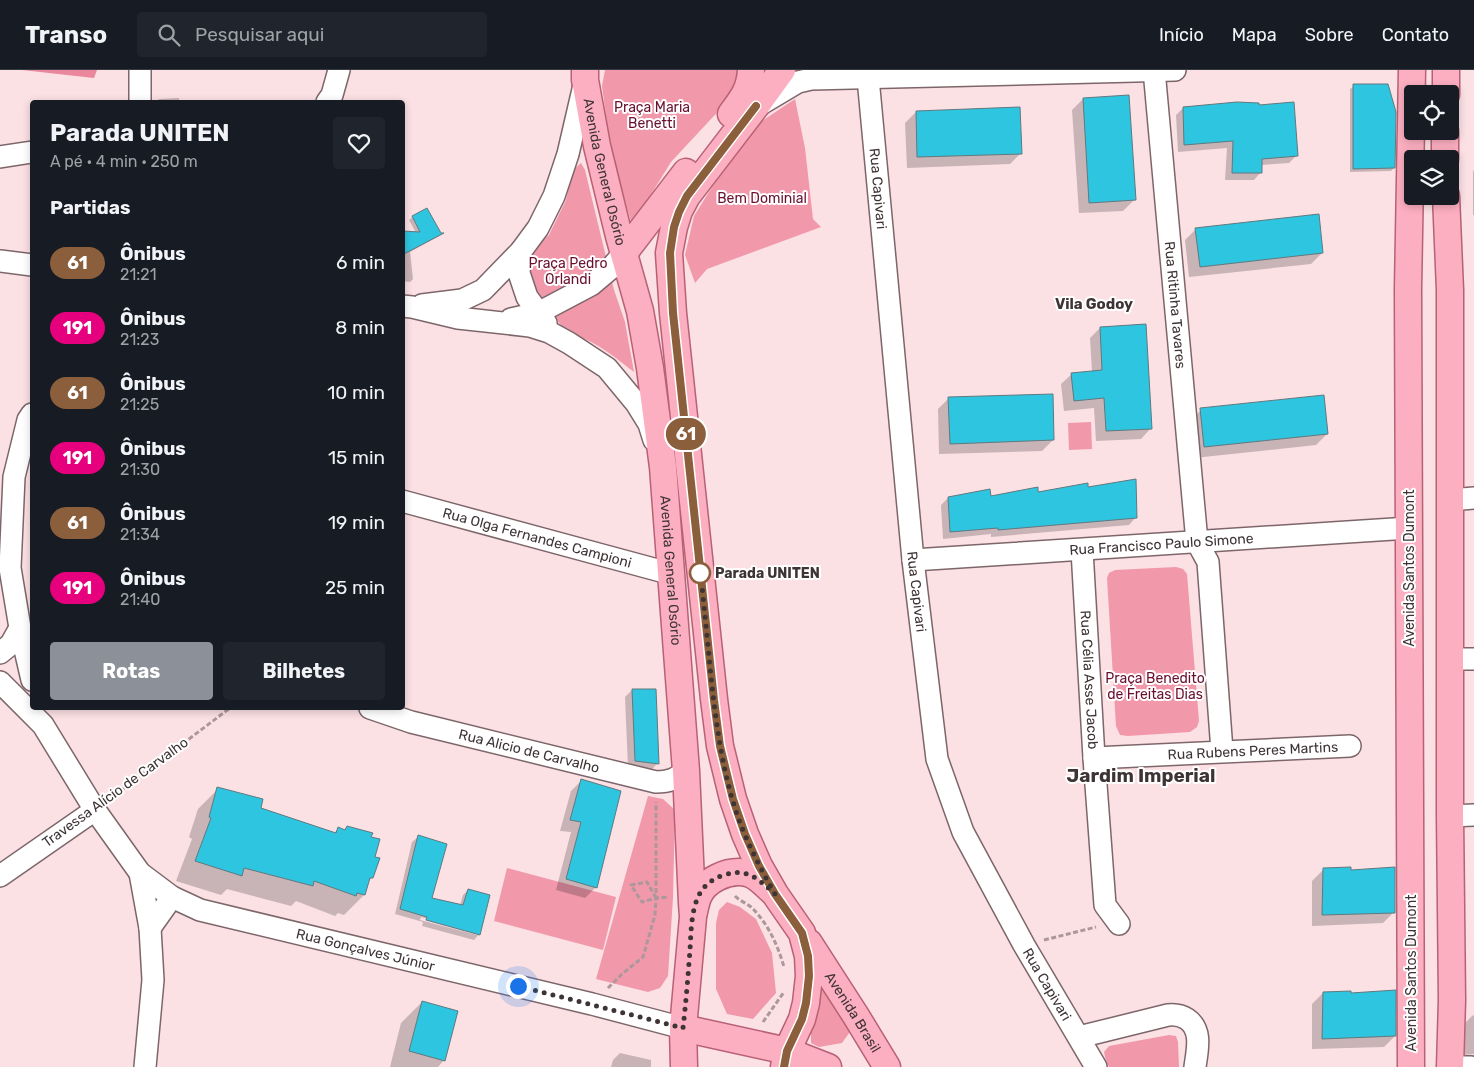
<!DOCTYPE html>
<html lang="pt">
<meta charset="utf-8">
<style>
body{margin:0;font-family:Rubik,sans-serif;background:#20242c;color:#f1f3f6;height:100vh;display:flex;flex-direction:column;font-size:19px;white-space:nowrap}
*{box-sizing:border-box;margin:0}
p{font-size:16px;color:#9ea1a6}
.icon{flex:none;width:28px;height:28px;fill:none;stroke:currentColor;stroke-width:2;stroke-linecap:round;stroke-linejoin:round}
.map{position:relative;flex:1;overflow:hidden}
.drawer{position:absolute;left:30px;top:30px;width:375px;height:610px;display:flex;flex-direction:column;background:#171b24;border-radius:5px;box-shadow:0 2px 8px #0003}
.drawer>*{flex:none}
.badge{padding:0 10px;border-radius:16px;font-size:18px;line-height:32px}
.controls{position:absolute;left:1404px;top:15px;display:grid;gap:10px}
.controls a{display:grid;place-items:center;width:55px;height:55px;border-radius:5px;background:#171b24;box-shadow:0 2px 8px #0003;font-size:25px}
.you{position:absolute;width:25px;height:25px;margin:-12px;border:4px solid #fff;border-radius:50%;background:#1a73e8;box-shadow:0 0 0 8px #1a73e833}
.map>.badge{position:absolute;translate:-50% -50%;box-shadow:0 0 0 2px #fff}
h2{padding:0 20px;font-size:19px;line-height:45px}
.round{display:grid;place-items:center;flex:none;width:52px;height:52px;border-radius:5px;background:#20242c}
.overview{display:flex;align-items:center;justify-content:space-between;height:85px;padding:0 20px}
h1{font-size:24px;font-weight:700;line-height:38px}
.action{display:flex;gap:10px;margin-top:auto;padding:10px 20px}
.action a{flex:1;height:58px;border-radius:5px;background:#8c9099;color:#fff;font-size:20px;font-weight:700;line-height:58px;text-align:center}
.action a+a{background:#20242c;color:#f1f3f6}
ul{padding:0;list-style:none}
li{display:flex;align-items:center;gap:15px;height:65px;padding:0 20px}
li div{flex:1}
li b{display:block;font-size:19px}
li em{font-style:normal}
li .badge{min-width:55px;font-weight:700;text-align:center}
header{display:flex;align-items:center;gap:30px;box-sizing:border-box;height:70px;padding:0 25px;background:#171b24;border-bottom:1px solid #363941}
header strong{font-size:24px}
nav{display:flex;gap:28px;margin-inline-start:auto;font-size:18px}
.search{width:350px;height:45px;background:#20242c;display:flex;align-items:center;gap:12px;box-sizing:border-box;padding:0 18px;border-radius:5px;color:#9ea1a6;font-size:19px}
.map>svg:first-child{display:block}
.green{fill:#f198aa}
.forest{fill:#eb879d}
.shadow{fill:#0003;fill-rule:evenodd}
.building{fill:#2ec5e0;stroke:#60797e}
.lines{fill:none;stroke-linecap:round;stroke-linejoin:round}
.minor-casing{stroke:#7d666a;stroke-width:24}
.major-casing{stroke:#b86175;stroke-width:29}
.path{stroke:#ac989b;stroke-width:3;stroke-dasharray:5 2.5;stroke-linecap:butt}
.minor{stroke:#fff;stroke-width:21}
.major{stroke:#fcafc1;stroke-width:26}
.line-casing{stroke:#fff;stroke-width:11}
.line{stroke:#8b5e3c;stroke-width:8}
.walk{stroke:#3e3435;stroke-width:5;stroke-dasharray:0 9}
.stop-dot{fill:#fff;stroke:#8b5e3c;stroke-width:2.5}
.labels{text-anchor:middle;stroke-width:4;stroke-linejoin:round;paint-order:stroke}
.park-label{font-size:14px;fill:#69102f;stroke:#fff}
.street-label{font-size:14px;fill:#3e3435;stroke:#fff}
.stop-label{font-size:14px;font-weight:bold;fill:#3e3435;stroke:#fff;text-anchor:start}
.neighbourhood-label{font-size:15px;font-weight:bold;fill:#3e3435;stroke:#fff}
.district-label{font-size:19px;font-weight:bold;fill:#3e3435;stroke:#fff}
</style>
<header>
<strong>Transo</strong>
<div class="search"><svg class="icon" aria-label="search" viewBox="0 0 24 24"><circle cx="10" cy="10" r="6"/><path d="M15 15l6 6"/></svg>Pesquisar aqui</div>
<nav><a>Início</a><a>Mapa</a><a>Sobre</a><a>Contato</a></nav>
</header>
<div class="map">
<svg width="1474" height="997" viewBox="0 0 1474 997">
<rect width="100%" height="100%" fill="#fbe0e4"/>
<path class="green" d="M605 0H737L738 20 671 92 632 155 620 114 608 61 602 16Z
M795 29 805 78 813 149 821 157 707 199 695 213 685 185 694 146 719 106 762 51Z
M581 93 585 100 614 220 625 252 634 302C613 286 594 269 568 264L543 233 535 225 524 201 534 178 549 165 566 130 573 100Z
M1091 352 1092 379 1069 380 1068 353Z
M1176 497 1183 499 1187 504 1199 651 1197 657 1190 662 1128 666 1120 665 1116 656 1107 508 1109 503 1115 500Z
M648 726 663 729 675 740 673 827 668 906 660 918 648 922 596 909Z
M507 798 616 827 603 880 494 851Z
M727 832 740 837 756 849 772 883 776 923 753 949 727 944 716 919V853L719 840Z
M819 906 852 959 842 973 819 977 811 973V960Z
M1169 965 1176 966 1178 972 1179 997H1109L1106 991 1104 982 1109 976Z"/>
<path class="forest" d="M22 0H97L94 8Z"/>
<path class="shadow" d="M1354 16 1394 98 1391 101 1350 102V19Z
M179 28V32H156L159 29Z
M1083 29 1134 130 1123 141 1079 143 1072 40Z
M1183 38 1296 86 1289 93 1261 95V102L1254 110H1225L1227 78 1178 82 1176 45Z
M916 42 1021 83 1010 94 907 98 905 53Z
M1474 100V145H1473V102Z
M413 147 441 165 410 182 413 209 410 212 402 211V162L416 163 409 150Z
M1196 159 1322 183 1311 194 1189 207 1185 170Z
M1100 258 1151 358 1141 369 1096 371 1094 338 1064 341 1061 314 1072 304 1092 302 1090 268Z
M949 328 1053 370 1042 381 939 384 938 339Z
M1201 340 1327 364 1316 375 1194 388 1190 351Z
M1087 419 1136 447 1129 455 991 467V464L943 469 941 435 948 428 989 427Z
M632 620 658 693 651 700 628 698 625 627Z
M582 710 596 817 585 828 556 820 571 762 560 761 571 721Z
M218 719 259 739 334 763 338 759 343 761 347 757 369 767 374 787 372 807 368 812 364 825 344 845 338 843 335 846 296 831 291 836 227 819 221 825 176 811 192 769 189 767 198 739Z
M418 767 431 829 460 835 463 825 468 820 479 864 474 870 422 856 423 852 395 844 412 772ZM421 847 477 863V865L420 850Z
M1323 800 1350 801 1394 842 1383 853 1312 856V811Z
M1323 923 1395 966 1384 977 1312 979V934Z
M422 932 444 990 438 997H390L401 953Z
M1474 945V984L1462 985 1461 957 1472 946Z
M620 983 651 990V997H611L613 990Z"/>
<path class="building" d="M1353 14H1388L1396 42 1395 98 1353 99Z
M1129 25 1136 130 1089 133 1083 28Z
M1237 32 1259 33V35L1294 32 1298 86 1262 89V103H1232L1233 71 1184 75 1183 37Z
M1020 37 1022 84 917 87 916 41Z
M427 138 441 163H444L402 185V161L420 162 412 146Z
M1319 144 1323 183 1200 197 1195 158Z
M1146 254 1152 359 1106 361 1104 328 1074 331 1071 303 1102 300 1100 257Z
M1053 324 1054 370 950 374 948 327Z
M1324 325 1328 364 1204 377 1200 338Z
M1136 409 1137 448 998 460V458L950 462 948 427 990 419 991 426 1038 417V422L1088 413V417Z
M632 619H656L659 694 635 691Z
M581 709 621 721 597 818 566 809 581 752 570 750Z
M217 717 263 729 261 738 336 763 338 757 345 760 347 756 373 763 371 767 380 769 375 787 380 788 373 808H370L365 825 357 823 356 826 314 811 313 816 244 798 242 806 195 791 211 748 209 747Z
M418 765 447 774 432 828 463 835 468 819 490 825 480 865 426 850 427 847 400 839Z
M1351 797V800L1395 797V843L1322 845 1323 798Z
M1396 920V966L1322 969 1323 922 1351 921V923Z
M422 931 458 941 445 991 409 981Z"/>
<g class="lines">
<defs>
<g id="minor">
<path id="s1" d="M1154 0 1197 472 1208 492 1222 681"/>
<path id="s2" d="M868 8 913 490 937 689 963 762 1024 875 1096 997"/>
<path d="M140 32V0"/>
<path d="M327 32 332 25 339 0"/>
<path d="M761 34 798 12 811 9 1175 0"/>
<path d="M0 87 32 82"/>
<path d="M521 181 519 203 527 227 546 253"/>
<path d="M0 191 32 195"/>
<path d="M422 235 462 230 483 220 521 181 538 158 554 126 568 84 584 15"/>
<path d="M402 236 412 237 458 248 530 256 549 262 569 273 607 298 636 333 649 354 654 370"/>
<path d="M511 249 538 243 591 215 610 199 624 183"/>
<path d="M32 344 28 350 14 407 10 498 20 558 32 610"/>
<path d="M1450 430 1474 428"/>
<path id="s3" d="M402 431 672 504"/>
<path id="s4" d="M1082 480 1094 688 1105 835 1119 854"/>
<path id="s5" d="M913 490 1409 458"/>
<path d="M0 583 11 574 20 558"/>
<path d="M1451 589H1474"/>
<path id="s6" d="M0 612 43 655 95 740 140 803 172 827 200 840 592 934 683 958"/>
<path id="s7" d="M370 638 411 652 656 712C669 712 676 709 686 701"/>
<path id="s8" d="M1094 688 1350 676"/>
<path d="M1450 746 1474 745"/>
<path d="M140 803 150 858 172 827"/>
<path d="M0 806 95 740"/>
<path d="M1079 967 1168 945C1176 944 1181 945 1187 949 1203 960 1197 981 1195 997"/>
<path d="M145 997 153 910 150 858"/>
<path d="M1450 997H1471"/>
</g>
<g id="major">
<path id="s9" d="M585 0V10L597 76 619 166 640 241 650 298 663 397 686 701 692 833 693 847 683 958 684 997"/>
<path d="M782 0 756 36 687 126 679 141 674 157 669 183 673 243 714 629 720 676 733 729 745 764 759 796 775 824 802 863 808 886 809 906 806 933 802 949 787 981 784 997"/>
<path d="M1446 0V24"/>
<path d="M731 44C743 28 750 19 751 0"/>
<path d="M1445 89V61"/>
<path d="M1446 126 1450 220V746L1452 930 1450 997"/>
<path d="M624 183 686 102"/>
<path d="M694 842C695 838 696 832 698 827 705 810 728 799 747 803 757 805 765 815 772 821"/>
<path id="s10" d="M809 873 856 946 887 997"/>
<path d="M683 958 787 981 828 997"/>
<path d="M1411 997 1408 219 1412 0"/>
</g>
</defs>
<use href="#minor" class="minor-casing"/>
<use href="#major" class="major-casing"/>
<path class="path" d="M111 728 230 638
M735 826C740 831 746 833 751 837 768 853 778 876 784 897
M656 828 647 812 631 815 642 832 656 828 669 827
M1044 870 1096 857
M608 918 622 904 643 887 655 845 656 828V732
M763 952 784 922"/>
<use href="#minor" class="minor"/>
<use href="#major" class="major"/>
</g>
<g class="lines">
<defs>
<path id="line" d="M756 36 687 126 679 142 674 157 670 183 673 243 714 630 720 676 733 729 745 764 759 796 775 824 802 863 808 886 809 906 806 933 802 949 787 981 784 997"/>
</defs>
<use href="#line" class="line-casing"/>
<use href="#line" class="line"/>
<path class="walk" d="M518 916 683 958C686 932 688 906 690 880 691 863 691 843 698 827 703 816 712 809 724 805 747 797 758 809 775 824 764 805 754 786 745 765 723 713 716 654 710 597 707 563 703 529 700 494V503"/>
</g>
<circle class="stop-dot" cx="700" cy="503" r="10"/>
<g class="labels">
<g class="park-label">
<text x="652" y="42">Praça Maria<tspan x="652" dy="16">Benetti</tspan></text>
<text x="762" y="133">Bem Dominial</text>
<text x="568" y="198">Praça Pedro<tspan x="568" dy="16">Orlandi</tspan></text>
<text x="1155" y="613">Praça Benedito<tspan x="1155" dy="16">de Freitas Dias</tspan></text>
</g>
<g class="street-label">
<text dy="5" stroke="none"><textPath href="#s9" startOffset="104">Avenida General Osório</textPath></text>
<text dy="5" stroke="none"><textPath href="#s2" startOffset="111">Rua Capivari</textPath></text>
<text dy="5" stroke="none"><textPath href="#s1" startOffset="236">Rua Ritinha Tavares</textPath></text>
<text dy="5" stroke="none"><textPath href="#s3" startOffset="140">Rua Olga Fernandes Campioni</textPath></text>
<text dy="5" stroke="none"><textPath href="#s5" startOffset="249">Rua Francisco Paulo Simone</textPath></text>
<text transform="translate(1409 498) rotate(-90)" y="5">Avenida Santos Dumont</text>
<text dy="5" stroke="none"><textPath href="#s9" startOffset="509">Avenida General Osório</textPath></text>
<text dy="5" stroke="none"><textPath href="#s2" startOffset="516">Rua Capivari</textPath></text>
<text dy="5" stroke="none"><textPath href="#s4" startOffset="130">Rua Célia Asse Jacob</textPath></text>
<text dy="5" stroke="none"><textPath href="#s8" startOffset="159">Rua Rubens Peres Martins</textPath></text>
<text dy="5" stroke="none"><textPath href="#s7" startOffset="165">Rua Alicio de Carvalho</textPath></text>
<text transform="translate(115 722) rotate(-36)" y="5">Travessa Alício de Carvalho</text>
<text dy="5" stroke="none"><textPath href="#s6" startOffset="479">Rua Gonçalves Júnior</textPath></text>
<text transform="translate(1411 903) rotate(-90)" y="5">Avenida Santos Dumont</text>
<text dy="5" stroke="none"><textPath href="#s2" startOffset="936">Rua Capivari</textPath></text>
<text dy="5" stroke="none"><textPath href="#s10" startOffset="82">Avenida Brasil</textPath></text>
</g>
<g class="stop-label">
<text x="715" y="508">Parada UNITEN</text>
</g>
<g class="neighbourhood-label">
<text x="1094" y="239">Vila Godoy</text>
</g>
<g class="district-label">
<text x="1141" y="712">Jardim Imperial</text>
</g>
</g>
</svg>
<div class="controls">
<a><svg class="icon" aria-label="locate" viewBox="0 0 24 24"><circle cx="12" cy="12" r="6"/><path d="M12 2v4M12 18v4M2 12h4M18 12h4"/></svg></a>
<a><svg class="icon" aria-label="layers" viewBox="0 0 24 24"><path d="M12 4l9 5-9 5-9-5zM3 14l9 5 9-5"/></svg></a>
</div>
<div class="you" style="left:518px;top:916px"></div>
<b class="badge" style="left:686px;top:364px;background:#8b5e3c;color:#fff">61</b>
<section class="drawer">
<div class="overview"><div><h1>Parada UNITEN</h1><p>A pé · 4 min · 250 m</p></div><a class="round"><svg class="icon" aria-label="heart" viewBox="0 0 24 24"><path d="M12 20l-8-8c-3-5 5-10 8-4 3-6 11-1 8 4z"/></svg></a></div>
<h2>Partidas</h2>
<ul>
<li><span class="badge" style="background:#8b5e3c;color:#fff">61</span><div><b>Ônibus</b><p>21:21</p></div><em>6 min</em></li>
<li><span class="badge" style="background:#e6007e;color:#fff">191</span><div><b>Ônibus</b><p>21:23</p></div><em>8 min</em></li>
<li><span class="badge" style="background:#8b5e3c;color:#fff">61</span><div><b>Ônibus</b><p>21:25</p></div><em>10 min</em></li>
<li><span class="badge" style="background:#e6007e;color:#fff">191</span><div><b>Ônibus</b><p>21:30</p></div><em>15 min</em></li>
<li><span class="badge" style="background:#8b5e3c;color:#fff">61</span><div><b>Ônibus</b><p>21:34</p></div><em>19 min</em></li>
<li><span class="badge" style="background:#e6007e;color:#fff">191</span><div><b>Ônibus</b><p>21:40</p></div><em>25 min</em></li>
</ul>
<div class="action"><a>Rotas</a><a>Bilhetes</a></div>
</section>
</div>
